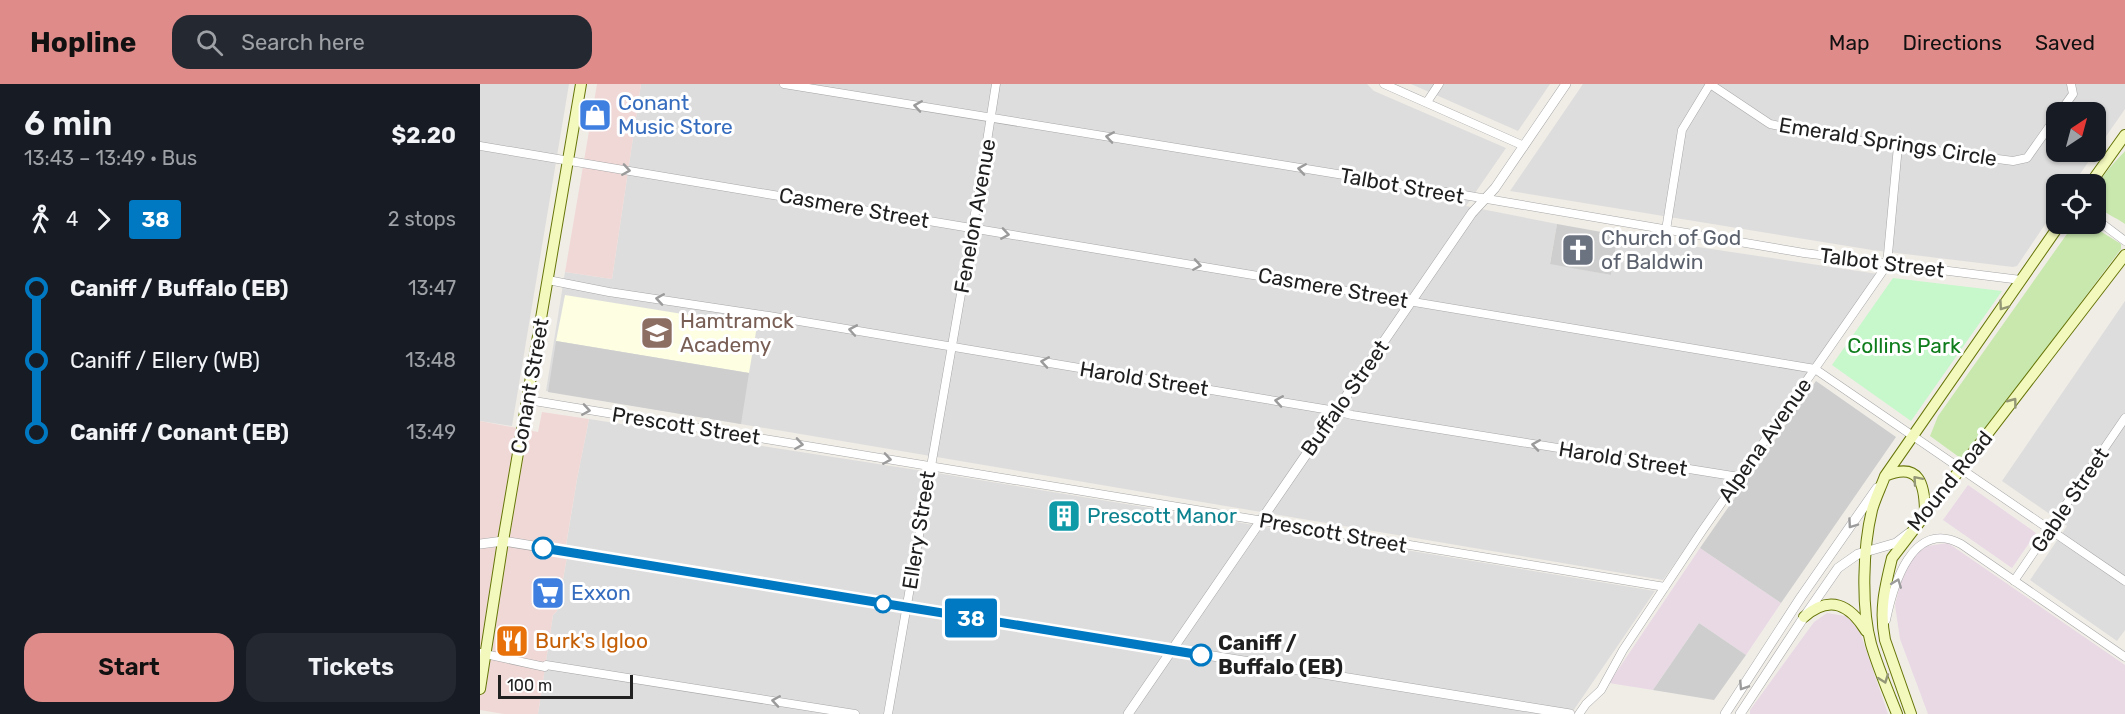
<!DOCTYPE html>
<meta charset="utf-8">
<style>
body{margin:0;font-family:Rubik,sans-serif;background:#242831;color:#f1f3f6;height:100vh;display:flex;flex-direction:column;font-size:22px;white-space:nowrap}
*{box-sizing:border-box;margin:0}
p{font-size:20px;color:#9ea1a6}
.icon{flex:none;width:33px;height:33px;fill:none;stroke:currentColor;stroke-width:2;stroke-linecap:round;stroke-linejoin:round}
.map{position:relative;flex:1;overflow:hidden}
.panel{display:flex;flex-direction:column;background:#171b24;width:480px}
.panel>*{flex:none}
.badge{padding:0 12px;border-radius:4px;font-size:21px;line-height:39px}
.needle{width:39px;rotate:36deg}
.buttons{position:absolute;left:1566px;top:18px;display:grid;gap:12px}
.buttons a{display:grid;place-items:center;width:60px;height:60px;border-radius:12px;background:#171b24;box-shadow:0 2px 4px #0004;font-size:30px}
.scale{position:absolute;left:18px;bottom:15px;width:135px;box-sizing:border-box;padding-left:6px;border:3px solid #202020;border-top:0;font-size:16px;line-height:21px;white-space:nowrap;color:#202020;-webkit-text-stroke:4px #fff;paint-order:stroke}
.map>.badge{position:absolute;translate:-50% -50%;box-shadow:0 0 0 3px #fff}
.legs{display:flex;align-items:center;gap:9px;height:66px;padding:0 24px;font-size:20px}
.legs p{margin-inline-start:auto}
.head{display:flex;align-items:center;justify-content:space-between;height:102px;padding:0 24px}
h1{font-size:33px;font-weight:600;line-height:45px}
.action{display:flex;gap:12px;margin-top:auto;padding:12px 24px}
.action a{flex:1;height:69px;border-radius:18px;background:#df8b8a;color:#111;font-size:24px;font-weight:600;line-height:69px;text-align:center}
.action a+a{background:#242831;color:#f1f3f6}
ul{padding:0 24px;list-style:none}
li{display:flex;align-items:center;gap:21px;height:72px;font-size:22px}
li i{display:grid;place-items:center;width:9px;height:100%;margin:0 8px;background:currentColor}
li i::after{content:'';width:15px;height:15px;margin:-8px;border:4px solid;border-radius:50%;background:#171b24}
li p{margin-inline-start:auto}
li:first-child i{background:linear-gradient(#0000 50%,currentColor 0)}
li:last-child i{background:linear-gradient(currentColor 50%,#0000 0)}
header{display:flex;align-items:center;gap:36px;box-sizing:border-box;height:84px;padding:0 30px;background:#df8b8a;color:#111}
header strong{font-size:28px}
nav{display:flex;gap:33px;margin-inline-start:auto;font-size:21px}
.search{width:420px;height:54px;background:#242831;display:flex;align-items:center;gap:15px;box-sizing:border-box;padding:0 21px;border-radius:18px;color:#9ea1a6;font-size:22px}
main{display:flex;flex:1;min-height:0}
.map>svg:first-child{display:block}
.residential{fill:#dedddd;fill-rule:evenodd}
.commercial{fill:#f0d8d7}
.industrial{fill:#e9d9e5}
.education{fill:#fdfee2}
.religious{fill:#cecece}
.grass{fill:#c9e8ae}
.park{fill:#c6f8cb}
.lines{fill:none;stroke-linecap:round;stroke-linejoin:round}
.minor-casing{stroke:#a7a7a7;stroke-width:9}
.tertiary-casing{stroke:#a7a7a7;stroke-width:10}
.secondary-casing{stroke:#667608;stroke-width:12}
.minor{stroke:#fff;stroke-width:8}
.tertiary{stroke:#fff;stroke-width:9}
.secondary{stroke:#f3f8bd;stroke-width:10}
.oneway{stroke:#9b9b9b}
.oneway2{stroke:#949776}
.line-1-casing{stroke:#fff;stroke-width:14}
.line-1{stroke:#0079c2;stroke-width:9}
.stop-1-dot{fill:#fff;stroke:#0079c2;stroke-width:3}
.labels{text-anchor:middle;stroke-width:6;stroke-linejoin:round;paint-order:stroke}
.shop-label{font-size:21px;fill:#366cbe;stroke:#fff;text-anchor:start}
.street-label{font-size:21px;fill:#202020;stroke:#fff}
.worship-label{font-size:21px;fill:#5b616d;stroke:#fff;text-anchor:start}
.education-label{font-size:21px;fill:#785e54;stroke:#fff;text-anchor:start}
.park-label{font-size:21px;fill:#0f7d1c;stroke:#fff}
.culture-label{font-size:21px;fill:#0d838f;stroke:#fff;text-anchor:start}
.food-label{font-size:21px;fill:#c56008;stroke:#fff;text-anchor:start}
.stop-label{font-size:21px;font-weight:bold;fill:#202020;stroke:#fff;text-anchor:start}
</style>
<header>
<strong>Hopline</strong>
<div class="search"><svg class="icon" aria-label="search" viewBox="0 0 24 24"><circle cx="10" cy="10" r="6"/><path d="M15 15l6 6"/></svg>Search here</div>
<nav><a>Map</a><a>Directions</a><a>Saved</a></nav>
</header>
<main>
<section class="panel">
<div class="head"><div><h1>6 min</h1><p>13:43 – 13:49 · Bus</p></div><b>$2.20</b></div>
<div class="legs"><svg class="icon" aria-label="walk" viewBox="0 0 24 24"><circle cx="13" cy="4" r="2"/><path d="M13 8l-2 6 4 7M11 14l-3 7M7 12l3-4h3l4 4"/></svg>4<svg class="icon" aria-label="forward" viewBox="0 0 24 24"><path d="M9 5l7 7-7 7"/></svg><b class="badge" style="background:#0079c2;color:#fff">38</b><p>2 stops</p></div>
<ul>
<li><i style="color:#0079c2"></i><b>Caniff / Buffalo (EB)</b><p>13:47</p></li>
<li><i style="color:#0079c2"></i><span>Caniff / Ellery (WB)</span><p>13:48</p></li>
<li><i style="color:#0079c2"></i><b>Caniff / Conant (EB)</b><p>13:49</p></li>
</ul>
<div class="action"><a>Start</a><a>Tickets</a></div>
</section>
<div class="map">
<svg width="1645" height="630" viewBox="0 0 1645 630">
<rect width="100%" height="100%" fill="#f0ede7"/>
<path class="residential" d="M0 0H89L32 342 0 337Z
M161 0H887L894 7 1026 64 986 122 1077 140 1070 179 1131 191 1138 151 1398 190 1183 496 66 307 85 188 132 195Z
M931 0H1070L1038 47Z
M1103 0H1645V25L1593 100H1576V124L1537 182 1533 183 1392 166 1030 107ZM1576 28H1616V68H1576Z
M1645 217V546L1637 557 1550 496 1587 442 1522 397Z
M109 335 463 390 1175 507 1091 630H58L73 531 77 527 88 468H85L97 395Z"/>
<path class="commercial" d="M117 0H161L132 195 85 188Z
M62 328 109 335 97 395 85 467 88 468 77 527 73 531 58 630H24L0 626V337L58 348Z"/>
<path class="industrial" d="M1488 401 1556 449 1532 484 1463 436Z
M1468 459 1645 581V630H1448L1420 555 1415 521 1422 493 1435 471 1447 462Z
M1220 464 1301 519 1266 571 1219 539 1173 606 1129 599Z
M1347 529 1365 532 1373 537 1380 548 1408 630H1270V626L1334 538Z"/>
<path class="education" d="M85 211 277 242 269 289 76 257Z"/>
<path class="religious" d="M1077 140 1138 151 1131 191 1070 180Z
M76 257 269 289 261 340 68 308Z
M1336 297 1416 353 1301 519 1220 464Z
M1219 539 1266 571 1234 616 1173 606Z"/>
<path class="grass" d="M1645 67V140C1637 134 1623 129 1617 120 1607 105 1635 78 1645 67Z
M1594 140H1609L1641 160V165L1486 371 1483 374 1479 373 1450 352 1458 332Z"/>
<path class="park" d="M1413 194 1522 207 1431 337 1352 281Z"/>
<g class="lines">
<defs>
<path id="minor" d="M304 0 931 102 1324 169 1541 196
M904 0 1044 62
M1230 0 1290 40 1350 53 1533 77 1547 74 1576 33
M947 18 959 0
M1580 28 1593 10 1591 0
M0 62 1335 285 1645 497
M1616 135 1645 157
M1186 146 1202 46 1230 0
M68 196 129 208 289 232 856 327 872 331 1259 393
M48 316 1185 503
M1534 497 1645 334
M1406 536C1413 502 1432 434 1481 460L1645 573
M0 569 65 583 66 581 375 630
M408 630 502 89 516 0
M1099 630 1106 620 1121 606 1143 566 1222 447 1407 181 1418 62"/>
<path id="tertiary" d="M0 460 23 457 1090 630
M648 630 992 129 1015 104 1086 0
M1245 630 1321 513 1397 404
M1260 630 1324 533 1358 484 1378 470 1416 459 1429 449"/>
<path id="secondary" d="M1610 100 1645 51
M1405 392C1440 377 1445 401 1445 430
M1324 533C1350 510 1370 521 1386 547
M0 605 23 457 101 0
M1417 630C1408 607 1398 584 1391 560 1381 523 1383 463 1392 426 1395 415 1401 403 1405 392L1580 140
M1431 630 1405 556C1399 526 1405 503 1412 474L1645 171"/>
</defs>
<use href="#minor" class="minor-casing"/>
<use href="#tertiary" class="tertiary-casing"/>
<use href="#secondary" class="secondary-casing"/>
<use href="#minor" class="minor"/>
<use href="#tertiary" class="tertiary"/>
<use href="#secondary" class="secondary"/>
</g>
<defs><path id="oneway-chevron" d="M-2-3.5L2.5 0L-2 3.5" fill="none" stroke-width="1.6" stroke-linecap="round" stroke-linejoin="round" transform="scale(1.5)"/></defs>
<g class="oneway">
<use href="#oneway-chevron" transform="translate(438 22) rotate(-171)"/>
<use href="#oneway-chevron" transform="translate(630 53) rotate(-171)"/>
<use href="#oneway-chevron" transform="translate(822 85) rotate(-171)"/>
<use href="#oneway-chevron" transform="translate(146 86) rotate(9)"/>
<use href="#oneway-chevron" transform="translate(525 150) rotate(9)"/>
<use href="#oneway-chevron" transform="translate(717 181) rotate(9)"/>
<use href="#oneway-chevron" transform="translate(180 215) rotate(-171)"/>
<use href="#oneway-chevron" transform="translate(373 246) rotate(-170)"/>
<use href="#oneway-chevron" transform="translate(565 278) rotate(-171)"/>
<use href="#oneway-chevron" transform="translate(799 317) rotate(-171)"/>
<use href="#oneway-chevron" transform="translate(106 326) rotate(9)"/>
<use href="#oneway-chevron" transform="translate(319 360) rotate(9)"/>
<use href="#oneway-chevron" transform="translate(1056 361) rotate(-171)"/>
<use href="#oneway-chevron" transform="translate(407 375) rotate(9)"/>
<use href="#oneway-chevron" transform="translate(1372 440) rotate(125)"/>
<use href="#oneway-chevron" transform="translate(1417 499) rotate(-69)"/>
<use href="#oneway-chevron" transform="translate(1263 602) rotate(123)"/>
<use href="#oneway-chevron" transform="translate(296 617) rotate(-171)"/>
</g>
<g class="oneway2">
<use href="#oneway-chevron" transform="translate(1523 222) rotate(125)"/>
<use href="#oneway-chevron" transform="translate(1533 318) rotate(-53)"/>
<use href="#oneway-chevron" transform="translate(1437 396) rotate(-131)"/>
<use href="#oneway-chevron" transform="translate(1404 595) rotate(70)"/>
</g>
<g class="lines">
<defs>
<path id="line-1" d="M63 464 721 571"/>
</defs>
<use href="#line-1" class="line-1-casing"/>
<use href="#line-1" class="line-1"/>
</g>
<defs>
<symbol id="shop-square" viewBox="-11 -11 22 22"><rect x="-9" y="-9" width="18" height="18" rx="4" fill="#3f7fe0" stroke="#fff"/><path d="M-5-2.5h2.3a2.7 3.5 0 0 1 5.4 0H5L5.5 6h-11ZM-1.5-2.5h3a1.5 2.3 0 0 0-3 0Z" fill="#fff"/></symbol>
<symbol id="church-square" viewBox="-11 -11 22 22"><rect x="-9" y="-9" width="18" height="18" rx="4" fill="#6b7280" stroke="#fff"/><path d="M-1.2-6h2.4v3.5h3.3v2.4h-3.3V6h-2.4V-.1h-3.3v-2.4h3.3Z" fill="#fff"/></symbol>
<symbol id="school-square" viewBox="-11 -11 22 22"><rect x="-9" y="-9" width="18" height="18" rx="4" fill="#8d6e63" stroke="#fff"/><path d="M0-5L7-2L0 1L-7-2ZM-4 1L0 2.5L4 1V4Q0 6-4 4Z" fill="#fff"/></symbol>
<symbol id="building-square" viewBox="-11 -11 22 22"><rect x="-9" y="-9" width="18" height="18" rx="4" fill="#0f9aa8" stroke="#fff"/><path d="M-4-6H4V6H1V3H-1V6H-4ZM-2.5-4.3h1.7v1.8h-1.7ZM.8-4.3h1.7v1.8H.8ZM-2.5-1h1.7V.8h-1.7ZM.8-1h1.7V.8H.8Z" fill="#fff"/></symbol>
<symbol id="supermarket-square" viewBox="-11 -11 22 22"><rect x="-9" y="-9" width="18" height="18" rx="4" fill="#3f7fe0" stroke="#fff"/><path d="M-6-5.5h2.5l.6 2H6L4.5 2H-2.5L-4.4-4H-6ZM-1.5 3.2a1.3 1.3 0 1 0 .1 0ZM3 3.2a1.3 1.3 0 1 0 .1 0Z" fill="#fff"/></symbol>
<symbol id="restaurant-square" viewBox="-11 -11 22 22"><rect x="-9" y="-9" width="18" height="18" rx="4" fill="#e8710a" stroke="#fff"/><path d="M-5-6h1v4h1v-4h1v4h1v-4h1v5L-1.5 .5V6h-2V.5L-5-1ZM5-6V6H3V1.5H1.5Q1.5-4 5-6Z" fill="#fff"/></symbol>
</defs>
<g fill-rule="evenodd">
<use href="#shop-square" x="96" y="12" width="38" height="38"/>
<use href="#church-square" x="1079" y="147" width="38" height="38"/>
<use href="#school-square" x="158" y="230" width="38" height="38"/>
<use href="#building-square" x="565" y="413" width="38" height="38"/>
<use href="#supermarket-square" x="49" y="490" width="38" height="38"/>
<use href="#restaurant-square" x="13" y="538" width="38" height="38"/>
</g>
<g class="stop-1-dot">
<circle cx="63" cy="464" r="10"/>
<circle cx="403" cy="520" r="8"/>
<circle cx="721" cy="571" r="10"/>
</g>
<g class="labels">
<g class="shop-label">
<text x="138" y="26">Conant<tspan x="138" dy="24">Music Store</tspan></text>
<text x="91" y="516">Exxon</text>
</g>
<g class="street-label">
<text transform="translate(1408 58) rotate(9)" y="7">Emerald Springs Circle</text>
<text transform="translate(922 102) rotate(10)" y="7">Talbot Street</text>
<text transform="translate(374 124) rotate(10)" y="7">Casmere Street</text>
<text transform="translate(495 132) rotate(-80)" y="7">Fenelon Avenue</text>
<text transform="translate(1402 179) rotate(7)" y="7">Talbot Street</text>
<text transform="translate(853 204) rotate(10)" y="7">Casmere Street</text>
<text transform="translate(664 295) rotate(9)" y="7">Harold Street</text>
<text transform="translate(50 302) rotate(-80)" y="7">Conant Street</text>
<text transform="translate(865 314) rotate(-55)" y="7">Buffalo Street</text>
<text transform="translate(206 342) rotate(9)" y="7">Prescott Street</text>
<text transform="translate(1285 356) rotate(-55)" y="7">Alpena Avenue</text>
<text transform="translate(1143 375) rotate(9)" y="7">Harold Street</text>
<text transform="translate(1470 397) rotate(-51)" y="7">Mound Road</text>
<text transform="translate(1590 416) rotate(-56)" y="7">Gable Street</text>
<text transform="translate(439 446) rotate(-81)" y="7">Ellery Street</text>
<text transform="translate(853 449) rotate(10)" y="7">Prescott Street</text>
</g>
<g class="worship-label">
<text x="1121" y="161">Church of God<tspan x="1121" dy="24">of Baldwin</tspan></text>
</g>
<g class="education-label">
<text x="200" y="244">Hamtramck<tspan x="200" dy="24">Academy</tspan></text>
</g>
<g class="park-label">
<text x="1424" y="269">Collins Park</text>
</g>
<g class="culture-label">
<text x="607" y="439">Prescott Manor</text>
</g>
<g class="food-label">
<text x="55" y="564">Burk's Igloo</text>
</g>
<g class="stop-label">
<text x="738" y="566">Caniff /<tspan x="738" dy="24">Buffalo (EB)</tspan></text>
</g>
</g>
</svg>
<div class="buttons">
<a><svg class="needle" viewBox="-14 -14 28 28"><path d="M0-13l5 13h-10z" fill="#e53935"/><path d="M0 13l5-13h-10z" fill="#9ea1a6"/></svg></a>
<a><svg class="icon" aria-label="locate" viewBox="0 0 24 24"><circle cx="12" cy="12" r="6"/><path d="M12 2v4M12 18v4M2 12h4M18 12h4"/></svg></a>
</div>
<div class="scale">100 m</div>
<b class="badge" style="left:491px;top:534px;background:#0079c2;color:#fff">38</b>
</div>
</main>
